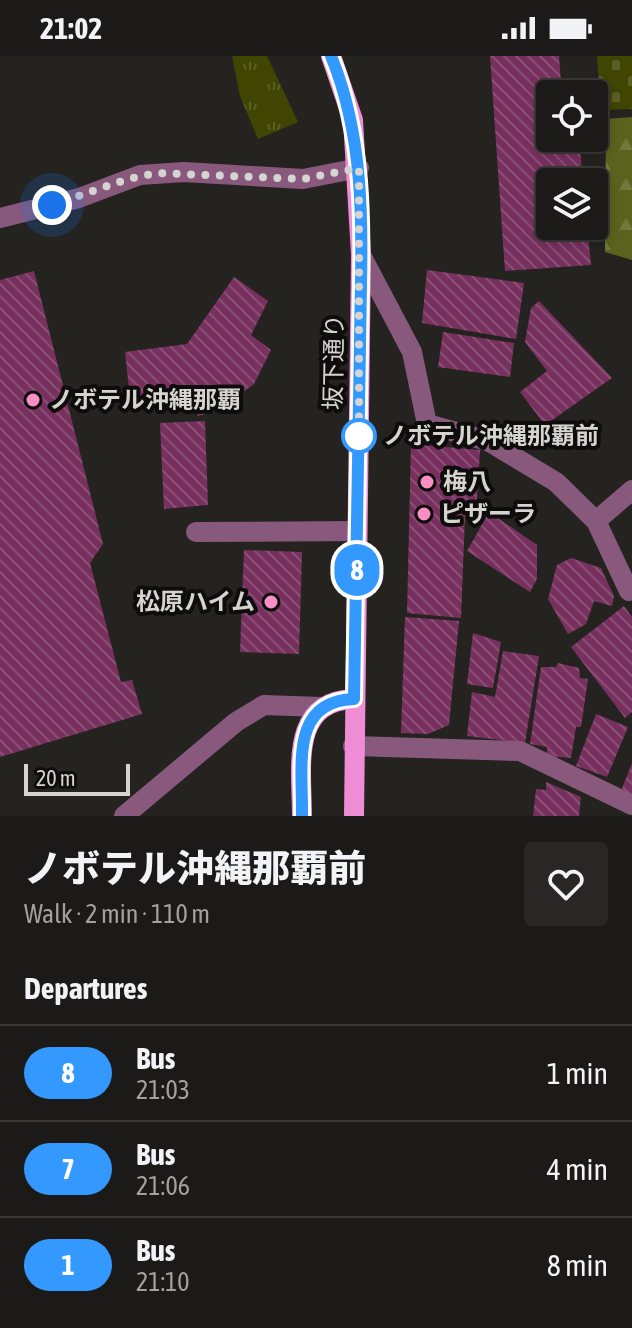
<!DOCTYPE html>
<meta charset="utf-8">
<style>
body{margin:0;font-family:"Asap Condensed","Noto Sans JP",sans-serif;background:#292725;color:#f1f3f6;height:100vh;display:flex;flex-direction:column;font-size:30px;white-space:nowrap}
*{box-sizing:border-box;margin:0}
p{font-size:26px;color:#a0a1a2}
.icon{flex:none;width:44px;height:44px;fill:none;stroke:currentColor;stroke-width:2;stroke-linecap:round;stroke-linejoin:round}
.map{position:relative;height:760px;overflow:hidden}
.side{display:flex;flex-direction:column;background:#1c1a18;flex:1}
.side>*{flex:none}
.badge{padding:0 16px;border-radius:26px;font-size:28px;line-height:52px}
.tools{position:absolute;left:536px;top:24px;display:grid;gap:16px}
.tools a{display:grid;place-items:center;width:72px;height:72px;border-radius:8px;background:#1c1a18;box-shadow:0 4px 12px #0003,0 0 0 2px #3a3837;font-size:40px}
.scale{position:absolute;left:24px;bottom:20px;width:106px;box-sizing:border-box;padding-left:8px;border:4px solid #d5d4d1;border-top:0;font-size:22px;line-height:28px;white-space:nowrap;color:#d5d4d1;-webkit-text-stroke:6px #0e0d0b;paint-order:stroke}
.you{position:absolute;width:40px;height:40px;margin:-20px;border:6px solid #fff;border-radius:50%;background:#1a73e8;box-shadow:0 0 0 12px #1a73e833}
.map>.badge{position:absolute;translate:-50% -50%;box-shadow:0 0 0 4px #fff}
h2{padding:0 24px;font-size:30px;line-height:72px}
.round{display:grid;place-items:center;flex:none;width:84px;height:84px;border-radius:8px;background:#292725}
.head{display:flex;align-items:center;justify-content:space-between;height:136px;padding:0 24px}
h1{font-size:38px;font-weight:800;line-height:60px}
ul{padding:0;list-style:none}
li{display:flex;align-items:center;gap:24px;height:96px;padding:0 24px;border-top:2px solid #3a3837}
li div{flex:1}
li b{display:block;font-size:30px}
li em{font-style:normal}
li .badge{min-width:88px;font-weight:700;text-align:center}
.status{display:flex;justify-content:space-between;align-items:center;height:56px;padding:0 40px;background:#1c1a18;direction:ltr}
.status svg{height:22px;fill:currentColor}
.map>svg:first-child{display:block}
.grass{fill:url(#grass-tufts)}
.forest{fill:url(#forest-firs)}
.cemetery{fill:url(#cemetery-stones)}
.building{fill:url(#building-back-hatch)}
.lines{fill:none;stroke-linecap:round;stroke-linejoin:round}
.minor{stroke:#88597c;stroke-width:20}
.major{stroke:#ee8cd5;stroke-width:20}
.line-casing{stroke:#fff;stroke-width:18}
.line{stroke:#39f;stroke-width:12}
.walk{stroke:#d5d4d1;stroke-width:8;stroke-dasharray:0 14.4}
.poi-dot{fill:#fa8fc6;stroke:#0e0d0b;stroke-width:3}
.stop-dot{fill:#fff;stroke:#39f;stroke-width:4}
.labels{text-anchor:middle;stroke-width:8;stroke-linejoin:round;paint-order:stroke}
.street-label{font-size:24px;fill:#d5d4d1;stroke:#0e0d0b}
.poi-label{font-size:24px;font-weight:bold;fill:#d5d4d1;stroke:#0e0d0b;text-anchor:start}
.stop-label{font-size:24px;font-weight:bold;fill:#d5d4d1;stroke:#0e0d0b;text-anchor:start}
</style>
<div class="status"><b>21:02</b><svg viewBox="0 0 49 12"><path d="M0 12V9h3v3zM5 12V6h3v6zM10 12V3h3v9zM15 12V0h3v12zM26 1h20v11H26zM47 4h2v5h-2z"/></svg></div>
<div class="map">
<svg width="632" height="760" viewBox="0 0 632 760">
<defs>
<pattern id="grass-tufts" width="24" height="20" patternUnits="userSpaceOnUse" patternTransform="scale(2)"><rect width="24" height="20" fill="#404501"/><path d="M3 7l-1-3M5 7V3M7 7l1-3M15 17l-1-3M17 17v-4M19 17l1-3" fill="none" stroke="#5b5f25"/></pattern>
<pattern id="forest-firs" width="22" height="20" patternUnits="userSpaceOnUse" patternTransform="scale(2)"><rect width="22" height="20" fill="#5b621d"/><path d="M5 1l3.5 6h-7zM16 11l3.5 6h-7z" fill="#72783d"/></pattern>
<pattern id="cemetery-stones" width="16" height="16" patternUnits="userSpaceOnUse" patternTransform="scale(2)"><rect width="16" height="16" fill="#404501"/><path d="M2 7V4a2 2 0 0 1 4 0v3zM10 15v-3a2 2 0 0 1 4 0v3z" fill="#5b5f25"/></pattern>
<pattern id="building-back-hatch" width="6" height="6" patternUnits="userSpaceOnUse" patternTransform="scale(2)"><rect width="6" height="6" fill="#78315f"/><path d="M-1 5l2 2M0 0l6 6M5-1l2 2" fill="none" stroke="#8a4e75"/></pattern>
</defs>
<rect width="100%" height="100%" fill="#252320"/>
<path class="grass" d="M232 0H267L298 66 258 83 240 40Z"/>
<path class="forest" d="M632 61V204L605 196 606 63Z"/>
<path class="cemetery" d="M597 0H632V53L601 54Z"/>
<path class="building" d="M490 0H559L561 26 574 25 575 38H550V82H579L583 126H550V170H587L591 209 505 215Z
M427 214 524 227 516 283 422 267Z
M34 215 103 488 90 507 121 626 132 624 142 658 0 701V224Z
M234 221 268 245 251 279 271 294 254 328 219 354 198 360 191 343 131 351 125 296 187 288Z
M539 245 612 322 545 369 520 336 547 315 525 286 531 252Z
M443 276 514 287 510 321 438 311Z
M205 365 208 449 164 453 160 367Z
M411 388 480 394 476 459 465 460 461 562 407 557Z
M489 456 537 489V523L530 536 467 495Z
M244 494 302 496 299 598 240 596Z
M571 502 601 512 614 540 612 550 594 545 586 568 568 578 548 543 557 509Z
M624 550 632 561V656L625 662 571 591Z
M405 561 459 565 449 669 428 678 401 677Z
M473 577 501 586 493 632 467 628Z
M503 595 539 600 525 687 467 680 472 636 495 641Z
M558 607 579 612 580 622 588 623 581 671H576L571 702 547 700V691L530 688 541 611H556Z
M596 658 628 671 607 721 576 710Z
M632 707V739L621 735Z
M546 726 581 741 579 760H533L536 733 546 734Z"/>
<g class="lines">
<path class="minor" d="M0 162 79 142 140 119 184 116 303 123 359 112
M361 199 412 296 427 368 488 385 556 426 596 465 629 535
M596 465 632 434
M196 476 357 475
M353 690 520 695 632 749
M124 760 236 666 264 649 321 651"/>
<path class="major" d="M331 0 353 64 361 199 354 760
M302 760C302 713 289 645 354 643"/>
</g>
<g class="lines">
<defs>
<path id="line" d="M302 760C303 712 289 645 354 643 355 525 359 407 360 289 361 191 369 92 331 0"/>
</defs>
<use href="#line" class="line-casing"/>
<use href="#line" class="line"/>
<path class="walk" d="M52 149 128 123 157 117 303 123 359 112V380"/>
</g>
<g class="poi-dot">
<circle cx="33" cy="344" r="8"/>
<circle cx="427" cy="426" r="8"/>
<circle cx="424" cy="458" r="8"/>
<circle cx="271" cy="546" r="8"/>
</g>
<circle class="stop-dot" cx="359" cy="380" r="16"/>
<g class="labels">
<g class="street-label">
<text transform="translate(334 306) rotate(-89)" y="8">坂下通り</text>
</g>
<g class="poi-label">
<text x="49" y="352">ノボテル沖縄那覇</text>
<text x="443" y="434">梅八</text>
<text x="440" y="466">ピザーラ</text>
<text x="255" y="554" text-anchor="end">松原ハイム</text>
</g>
<g class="stop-label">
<text x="383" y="388">ノボテル沖縄那覇前</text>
</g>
</g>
</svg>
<div class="tools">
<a><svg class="icon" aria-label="locate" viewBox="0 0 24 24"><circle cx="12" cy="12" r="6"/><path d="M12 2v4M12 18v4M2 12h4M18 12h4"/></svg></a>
<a><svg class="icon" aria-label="layers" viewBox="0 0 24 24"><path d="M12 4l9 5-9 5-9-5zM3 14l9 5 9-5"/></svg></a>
</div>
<div class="scale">20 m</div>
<div class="you" style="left:52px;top:149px"></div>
<b class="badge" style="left:357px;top:514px;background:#39f;color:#fff">8</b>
</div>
<section class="side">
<div class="head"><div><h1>ノボテル沖縄那覇前</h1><p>Walk · 2 min · 110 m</p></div><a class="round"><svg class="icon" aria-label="heart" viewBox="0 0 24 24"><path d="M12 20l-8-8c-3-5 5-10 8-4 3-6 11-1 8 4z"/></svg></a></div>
<h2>Departures</h2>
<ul>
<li><span class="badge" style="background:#39f;color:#fff">8</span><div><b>Bus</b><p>21:03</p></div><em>1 min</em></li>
<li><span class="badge" style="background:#39f;color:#fff">7</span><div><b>Bus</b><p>21:06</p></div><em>4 min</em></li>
<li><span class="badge" style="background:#39f;color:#fff">1</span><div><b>Bus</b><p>21:10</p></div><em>8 min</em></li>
</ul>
</section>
